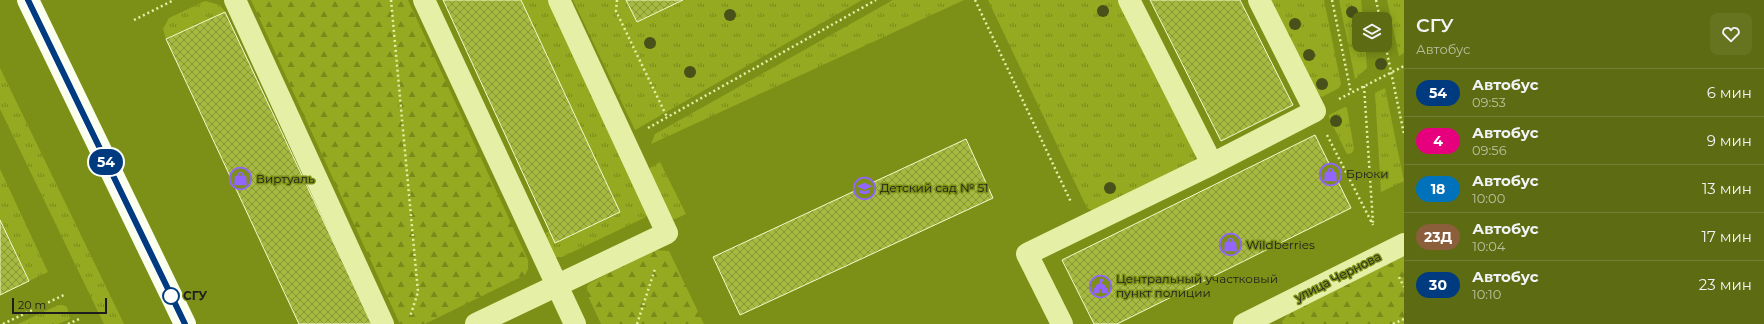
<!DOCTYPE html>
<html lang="ru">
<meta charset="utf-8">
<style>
body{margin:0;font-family:Montserrat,sans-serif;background:#667420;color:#f1f3f6;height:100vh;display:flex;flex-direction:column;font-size:15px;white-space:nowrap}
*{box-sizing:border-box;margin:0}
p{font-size:13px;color:#b9c09f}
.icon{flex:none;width:22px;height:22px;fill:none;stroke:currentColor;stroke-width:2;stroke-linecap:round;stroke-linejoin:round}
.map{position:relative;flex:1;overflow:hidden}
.panel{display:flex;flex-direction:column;background:#5d6c12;width:360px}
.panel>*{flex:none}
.badge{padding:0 8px;border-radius:13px;font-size:14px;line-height:26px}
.buttons{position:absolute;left:1352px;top:12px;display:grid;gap:8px}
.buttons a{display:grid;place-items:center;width:40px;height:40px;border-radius:8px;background:#5d6c12;box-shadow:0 2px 10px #0003;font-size:20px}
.scale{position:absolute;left:12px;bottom:10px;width:95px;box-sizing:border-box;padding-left:4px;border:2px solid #1d1d1d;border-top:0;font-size:11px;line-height:14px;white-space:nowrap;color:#1d1d1d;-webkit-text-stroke:3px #7c9018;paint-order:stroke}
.map>.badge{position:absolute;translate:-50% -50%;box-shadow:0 0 0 2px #fff}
.round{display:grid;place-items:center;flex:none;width:42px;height:42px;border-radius:8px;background:#667420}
.overview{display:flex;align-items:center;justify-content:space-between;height:68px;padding:0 12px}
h1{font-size:19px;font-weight:600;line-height:30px}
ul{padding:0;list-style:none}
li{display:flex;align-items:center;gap:12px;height:48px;padding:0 12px;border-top:1px solid #727f32}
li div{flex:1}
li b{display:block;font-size:15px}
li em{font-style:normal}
li .badge{min-width:44px;font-weight:700;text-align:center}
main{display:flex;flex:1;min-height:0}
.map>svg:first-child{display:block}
.grass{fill:url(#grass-tufts)}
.forest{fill:url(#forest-firs)}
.building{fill:url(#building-cross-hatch);stroke:#f4fbcc}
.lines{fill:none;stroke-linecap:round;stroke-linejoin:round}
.path{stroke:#e5efa5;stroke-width:2.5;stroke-dasharray:2 3;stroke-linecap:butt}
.minor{stroke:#e5efa5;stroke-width:22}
.major{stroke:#fbffee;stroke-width:22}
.tree{fill:#475119}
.line-casing{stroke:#fff;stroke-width:9}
.line{stroke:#003b80;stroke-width:6}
.stop-dot{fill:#fff;stroke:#003b80;stroke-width:2}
.labels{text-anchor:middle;stroke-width:3;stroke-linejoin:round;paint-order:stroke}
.poi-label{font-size:12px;fill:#1d1d1d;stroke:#7c9018;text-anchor:start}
.street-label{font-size:12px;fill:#1d1d1d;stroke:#7c9018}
.stop-label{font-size:12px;font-weight:bold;fill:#1d1d1d;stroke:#7c9018;text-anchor:start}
</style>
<main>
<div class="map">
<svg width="1404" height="324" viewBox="0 0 1404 324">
<defs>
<pattern id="grass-tufts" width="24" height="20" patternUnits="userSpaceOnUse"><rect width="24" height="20" fill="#95aa20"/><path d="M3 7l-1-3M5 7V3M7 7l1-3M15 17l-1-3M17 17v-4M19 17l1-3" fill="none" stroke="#798a1b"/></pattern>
<pattern id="forest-firs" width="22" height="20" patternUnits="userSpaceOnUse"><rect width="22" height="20" fill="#95aa20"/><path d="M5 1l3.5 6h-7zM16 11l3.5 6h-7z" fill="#798a1b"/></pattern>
<pattern id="building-cross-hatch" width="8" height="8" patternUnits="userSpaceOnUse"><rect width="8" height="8" fill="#a6b940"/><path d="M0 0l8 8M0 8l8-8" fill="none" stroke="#879635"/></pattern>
</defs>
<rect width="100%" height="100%" fill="#7c9018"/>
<path class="grass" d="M521 0H550L648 214 644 218 562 257H552L541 235 550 231 555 242 620 212Z
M573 0H626L637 22 683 0H862L635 130Z
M893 0H964L651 144 655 134Z
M988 0H1118L1194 151 1195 158 1192 164 1093 211 1087 208Z
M1269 0H1324L1341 84 1339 88 1322 97 1317 94Z
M1339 0H1361L1363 19H1359V45H1365L1367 68 1355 79Z
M1387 0H1404V53L1399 56Z
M205 1 220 5 225 12 166 39 163 29 169 18Z
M0 68 124 324H104L0 109Z
M1385 88 1404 181 1381 192 1375 93Z
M1345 107 1347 108 1354 149 1352 153 1347 154 1329 118V115Z
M660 162 686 214 675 219 670 218 649 175 650 168Z
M0 169 48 272 29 281 0 220Z
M58 305H63L67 307 70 319 58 324H18Z"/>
<path class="forest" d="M251 0H408L528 260V269L525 275 425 324H402L399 322Z
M654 250 669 251 704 324H601L588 296 587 286 590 283Z
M1404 256V324H1280L1289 313Z"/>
<path class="building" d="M443 0H521L620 212 555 243Z
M626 0H683L637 22Z
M1150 0H1240L1293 105 1221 141Z
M225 12 372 324H299L166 39Z
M1315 135 1351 208 1117 324H1094L1062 260Z
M966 139 993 198 740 315 713 257Z
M0 220 29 281 0 295Z"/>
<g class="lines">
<path class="path" d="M391 0 418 292 410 317
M617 0 616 11 667 117
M975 0 1071 202
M1332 0 1351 93
M1376 0 1380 19
M134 20 174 0
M1385 43 1404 134
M1364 86 1373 223
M1339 99 1404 66
M648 128 876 0
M1327 135 1373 225
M1399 277 1404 287
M3 324 66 294
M68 324 79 319
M637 324 655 269
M1393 324 1404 319"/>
<path class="minor" d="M235 0 383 324
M424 0 575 324
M1212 164 1315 111 1259 0
M476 324 667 233 559 0
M1062 324 1027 254 1212 164 1129 0
M1244 324 1404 244"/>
<path class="major" d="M28 0 185 324"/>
</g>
<g class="tree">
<circle cx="1103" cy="11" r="6"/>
<circle cx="1352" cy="12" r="6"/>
<circle cx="730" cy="15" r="6"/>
<circle cx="1295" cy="24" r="6"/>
<circle cx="650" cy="43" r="6"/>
<circle cx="1309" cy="55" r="6"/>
<circle cx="1381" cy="64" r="6"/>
<circle cx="690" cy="72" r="6"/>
<circle cx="1322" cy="84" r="6"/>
<circle cx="1336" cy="121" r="6"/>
<circle cx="1110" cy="188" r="6"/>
</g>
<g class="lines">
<defs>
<path id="line" d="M28 0 185 324"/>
</defs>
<use href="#line" class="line-casing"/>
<use href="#line" class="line"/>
</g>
<defs>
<symbol id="shop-ring" viewBox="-11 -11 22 22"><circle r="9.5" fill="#7c9018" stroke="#9464ff" stroke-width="1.5"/><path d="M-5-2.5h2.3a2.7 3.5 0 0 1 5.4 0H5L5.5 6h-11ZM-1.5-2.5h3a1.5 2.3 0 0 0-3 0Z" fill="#9464ff"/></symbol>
<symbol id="school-ring" viewBox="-11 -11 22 22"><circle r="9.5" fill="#7c9018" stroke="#9464ff" stroke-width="1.5"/><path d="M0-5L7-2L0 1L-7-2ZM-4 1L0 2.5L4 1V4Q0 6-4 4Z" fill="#9464ff"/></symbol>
<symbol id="civic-ring" viewBox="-11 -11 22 22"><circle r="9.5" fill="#7c9018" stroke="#9464ff" stroke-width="1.5"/><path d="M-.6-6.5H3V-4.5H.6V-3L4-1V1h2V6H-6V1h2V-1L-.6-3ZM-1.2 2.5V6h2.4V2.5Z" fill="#9464ff"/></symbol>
</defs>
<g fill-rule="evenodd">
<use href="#shop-ring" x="1318" y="162" width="25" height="25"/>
<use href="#shop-ring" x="228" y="166" width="25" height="25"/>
<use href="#school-ring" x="852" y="176" width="25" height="25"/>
<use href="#shop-ring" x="1218" y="232" width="25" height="25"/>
<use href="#civic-ring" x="1088" y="274" width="25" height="25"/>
</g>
<circle class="stop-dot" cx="171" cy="296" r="8"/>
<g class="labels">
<g class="poi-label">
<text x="1346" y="178">Брюки</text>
<text x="256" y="183">Виртуаль</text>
<text x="880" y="192">Детский сад № 51</text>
<text x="1246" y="249">Wildberries</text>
<text x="1116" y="283">Центральный участковый<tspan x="1116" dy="14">пункт полиции</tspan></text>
</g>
<g class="street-label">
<text transform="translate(1338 277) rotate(-27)" y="4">улица Чернова</text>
</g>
<g class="stop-label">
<text x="183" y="300">СГУ</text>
</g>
</g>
</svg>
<div class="buttons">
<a><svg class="icon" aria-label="layers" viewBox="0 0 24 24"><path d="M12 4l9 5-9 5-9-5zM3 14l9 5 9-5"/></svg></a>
</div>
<div class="scale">20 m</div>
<b class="badge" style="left:106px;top:162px;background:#003b80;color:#fff">54</b>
</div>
<section class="panel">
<div class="overview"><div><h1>СГУ</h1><p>Автобус</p></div><a class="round"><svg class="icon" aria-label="heart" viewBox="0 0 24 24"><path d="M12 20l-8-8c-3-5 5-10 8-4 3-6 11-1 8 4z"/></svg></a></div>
<ul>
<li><span class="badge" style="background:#003b80;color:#fff">54</span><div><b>Автобус</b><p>09:53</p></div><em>6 мин</em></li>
<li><span class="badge" style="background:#e6007e;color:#fff">4</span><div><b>Автобус</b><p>09:56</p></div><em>9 мин</em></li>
<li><span class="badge" style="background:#0072bc;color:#fff">18</span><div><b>Автобус</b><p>10:00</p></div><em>13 мин</em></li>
<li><span class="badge" style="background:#8b5e3c;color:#fff">23Д</span><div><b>Автобус</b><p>10:04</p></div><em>17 мин</em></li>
<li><span class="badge" style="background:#003b80;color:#fff">30</span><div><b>Автобус</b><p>10:10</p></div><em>23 мин</em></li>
</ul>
</section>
</main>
